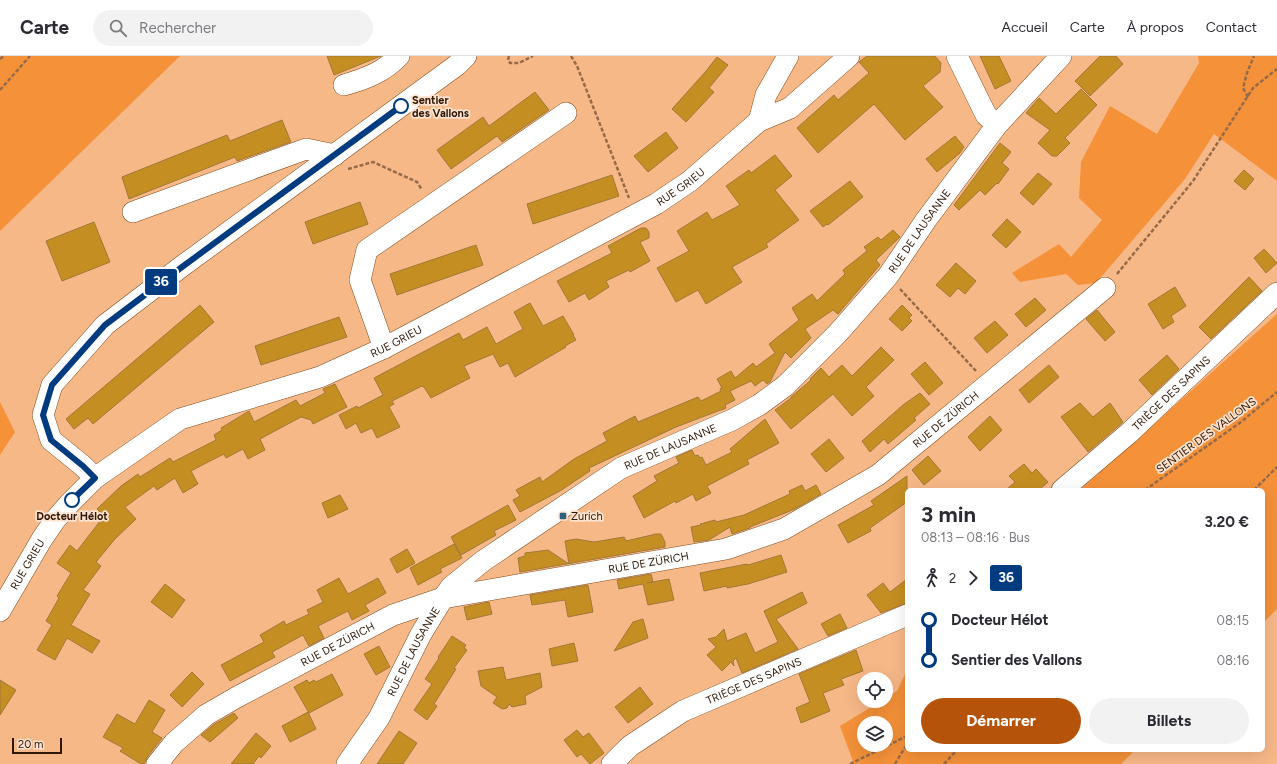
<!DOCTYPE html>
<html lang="fr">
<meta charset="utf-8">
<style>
body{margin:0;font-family:Figtree,sans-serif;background:#f2f2f3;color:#2b2b33;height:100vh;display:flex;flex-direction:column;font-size:15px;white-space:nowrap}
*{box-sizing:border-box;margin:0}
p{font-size:13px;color:#7c7c81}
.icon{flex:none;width:22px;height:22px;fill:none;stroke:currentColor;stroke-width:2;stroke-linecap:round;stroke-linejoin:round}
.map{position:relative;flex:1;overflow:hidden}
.panel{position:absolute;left:905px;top:432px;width:360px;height:264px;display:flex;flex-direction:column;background:#fff;border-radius:6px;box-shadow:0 4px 16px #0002}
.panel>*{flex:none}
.badge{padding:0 8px;border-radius:3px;font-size:14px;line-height:26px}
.tools{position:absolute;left:857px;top:616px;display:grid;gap:8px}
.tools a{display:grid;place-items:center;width:36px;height:36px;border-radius:50%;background:#fff;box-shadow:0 4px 16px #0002;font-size:20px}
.scale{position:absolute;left:12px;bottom:10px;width:50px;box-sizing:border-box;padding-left:4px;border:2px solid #2f1805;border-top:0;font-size:11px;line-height:14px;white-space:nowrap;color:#2f1805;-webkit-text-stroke:3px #fce2cf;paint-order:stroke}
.map>.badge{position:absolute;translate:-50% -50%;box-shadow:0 0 0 2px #fff}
.legs{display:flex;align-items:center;gap:6px;height:44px;padding:0 16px;font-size:13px}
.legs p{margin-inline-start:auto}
.overview{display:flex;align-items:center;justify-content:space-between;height:68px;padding:0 16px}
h1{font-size:22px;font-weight:700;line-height:30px}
.action{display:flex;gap:8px;margin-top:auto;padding:8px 16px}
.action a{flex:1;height:46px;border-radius:24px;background:#b45309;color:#fff;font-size:16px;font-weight:700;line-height:46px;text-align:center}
.action a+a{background:#f2f2f3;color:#2b2b33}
ul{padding:0 16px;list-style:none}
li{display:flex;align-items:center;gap:14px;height:40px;font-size:15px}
li i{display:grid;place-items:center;width:6px;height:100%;margin:0 5px;background:currentColor}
li i::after{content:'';width:10px;height:10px;margin:-5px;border:3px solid;border-radius:50%;background:#fff}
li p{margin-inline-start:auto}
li:first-child i{background:linear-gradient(#0000 50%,currentColor 0)}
li:last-child i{background:linear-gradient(currentColor 50%,#0000 0)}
header{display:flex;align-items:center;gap:24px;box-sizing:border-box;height:56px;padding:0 20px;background:#fff;border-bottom:1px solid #e1e1e2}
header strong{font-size:19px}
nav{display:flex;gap:22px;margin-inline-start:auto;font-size:14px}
.search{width:280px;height:36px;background:#f2f2f3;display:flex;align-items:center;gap:10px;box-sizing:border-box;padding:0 14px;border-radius:22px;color:#7c7c81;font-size:15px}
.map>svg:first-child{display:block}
.green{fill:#f49139;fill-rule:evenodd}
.building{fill:#c58e23;stroke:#a07937}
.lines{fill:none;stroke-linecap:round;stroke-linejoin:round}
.minor-casing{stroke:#824b1a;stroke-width:22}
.path{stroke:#966b49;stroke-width:2.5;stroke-dasharray:4 2;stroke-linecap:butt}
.minor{stroke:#fff;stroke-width:21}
.line-1-casing{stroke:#fff;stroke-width:9}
.line-1{stroke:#003b80;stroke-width:6}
.stop-1-dot{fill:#fff;stroke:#003b80;stroke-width:2}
.poi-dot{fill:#2e5f7d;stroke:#fce2cf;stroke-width:1.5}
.labels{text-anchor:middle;stroke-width:3.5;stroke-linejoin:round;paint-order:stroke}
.stop-label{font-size:11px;font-weight:bold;fill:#2f1805;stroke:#fce2cf;text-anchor:start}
.street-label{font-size:11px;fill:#2f1805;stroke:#fce2cf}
.poi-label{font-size:11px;fill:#2f1805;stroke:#fce2cf;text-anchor:start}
</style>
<header>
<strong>Carte</strong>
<div class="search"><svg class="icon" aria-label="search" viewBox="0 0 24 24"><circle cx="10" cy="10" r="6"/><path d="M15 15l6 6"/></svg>Rechercher</div>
<nav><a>Accueil</a><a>Carte</a><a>À propos</a><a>Contact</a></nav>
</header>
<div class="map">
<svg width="1277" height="708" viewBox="0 0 1277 708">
<rect width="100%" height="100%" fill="#f7b888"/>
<path class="green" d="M0 0H180L0 175Z
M1198 0H1277V125L1214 78 1185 123 1096 227 1078 229 1066 218 1020 226 1012 217 1059 188 1071 201 1102 164 1079 142 1081 106 1110 50 1157 78 1199 7Z
M1277 258V553L1263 567V434H1080Z
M0 346 15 376 0 399Z
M907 614V694H1135L1121 708H854L840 670 881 645H886V642L897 635ZM864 667H886V689H864Z"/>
<path class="building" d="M327 0H381L334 19Z
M867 0H935L941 7 940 16 923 30 943 51 905 84 874 48 818 97 797 72 834 39 838 44 869 17 859 6Z
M980 0H999L1011 25 995 33Z
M1100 0H1116L1123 8 1090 40 1075 25Z
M717 1 728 9 709 32 714 36 686 66 672 53 706 15Z
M1081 33 1097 49 1065 82 1070 87 1057 100H1052L1038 87 1050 74 1026 57 1039 42 1056 58Z
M535 36 549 54 502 86 497 80 451 113 437 94 483 61 489 70Z
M282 64 291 86 237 105 235 101 129 143 122 121 227 79 230 85Z
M666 76 678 92 648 116 634 100Z
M955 80 964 91 960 97 937 116 926 103Z
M1000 87 1011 96 1002 107 1009 113 998 128 997 127 985 139 980 134 959 154 954 149Z
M775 99 792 120 775 134 799 164 766 188 768 191 732 211 742 226 706 248 698 234 676 246 657 212 689 195 677 175 707 156 712 164 740 149 726 130 749 114 751 117Z
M1244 114 1254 123 1245 134 1234 125Z
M1038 117 1052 128 1033 149 1020 137Z
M612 119 619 140 533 168 527 148Z
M850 125 863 141 828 169 827 168 823 171 810 155Z
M360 146 368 168 313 188 305 166Z
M1007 163 1021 176 1006 192 992 179Z
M94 166 110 206 62 225 46 185Z
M641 172H646L649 176V182L640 186 650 205 630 216 629 214 606 225 609 231 589 244 585 237 569 246 557 225 612 197 608 190Z
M893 174 900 181 876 204 880 209 838 258 833 254 805 273 811 282 791 302 785 296 770 326 767 328 763 324 755 330 751 325 730 335 735 344 725 349 726 352 676 371 589 412 590 415 560 435 520 456 513 444 520 440 516 434 540 421 542 426 574 403 607 385 603 377 635 360 638 366 698 341 701 345 721 335 720 333 722 332 717 323 731 315 735 322 753 307 756 311 775 297 769 288 799 264 792 252 812 238 817 245 845 218 843 214 867 195 864 191 878 181 881 184Z
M476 189 483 209 397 239 390 218Z
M1264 193 1277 207 1266 217 1254 202Z
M956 207 976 225 965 238 958 232 950 241 936 229Z
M1249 221 1262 235 1211 283 1199 271Z
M1175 231 1186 250 1171 260 1174 266 1163 273 1148 248Z
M1035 242 1046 254 1026 271 1015 258Z
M530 247 543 270 563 260 574 279H573L576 284 565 290 566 291 515 321 508 307 500 311 493 298 464 310 470 322 431 342 424 331H423L422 330 392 345 394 348 389 351 400 371 377 382 372 372 361 377 356 367 346 373 339 359 357 350 358 352 383 339 374 322 459 277 463 284 487 271 496 288 523 273 514 256Z
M200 249 214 266 93 368 88 362 74 373 66 363Z
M902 249 912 259 909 262 912 265 902 275 889 263Z
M1097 254 1115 276 1105 285 1086 263Z
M339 261 347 281 261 309 255 290Z
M995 265 1008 279 987 297 974 282Z
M881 291 894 304 866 331 874 340 852 360 833 338 791 373 775 354 791 342V341L811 324 810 323 821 312 829 321 842 309 852 320Z
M1167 299 1179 313 1152 339 1139 324Z
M925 306 943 327 929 339 911 318Z
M1049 309 1059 321 1029 347 1019 334Z
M335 328 347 351 313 368 311 364 301 361 260 383 265 394 248 403 243 393 226 402 224 398 208 406 191 415 198 428 183 437 175 422 157 434 154 430 125 451 136 463 115 483 96 506 101 510 83 534 90 538 71 569 100 585 92 597 67 582 55 604 37 594 52 569 46 565 59 542 57 540 71 517 57 507 70 489 77 495 104 460 97 453 121 430 138 418 140 421 170 402 173 406 216 384 214 379 222 374 221 372 249 355 254 366 296 344 300 350 325 337 323 333Z
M920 337 930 348 914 362 916 364 888 388 884 383 870 396 862 385 903 349Z
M1080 347 1093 361 1110 347 1123 366 1088 396 1061 361Z
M990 360 1002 374 980 395 968 381Z
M765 363 779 387 747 404 749 408 707 430 711 437 696 445 693 438 676 447 675 445 644 462 633 440 657 425 654 420 679 407 676 401 692 394 695 400 698 399 700 402 702 401 706 409 732 396 730 393Z
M829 383 844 402 826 416 811 398Z
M928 400 941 415 924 429 912 414Z
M1024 408 1032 417 1036 413 1048 426 1039 434H1006L1015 426 1009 420Z
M907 420V446L870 472 871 475 848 487 838 469 874 449 871 445Z
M802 429 805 435 816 429 821 438 795 453 750 471V472L732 478 730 471 709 484 694 486 691 471 701 469 700 468 715 464 716 466 744 459 790 438 789 435Z
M340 439 348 453 328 462 322 447Z
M508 449 516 464 494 475 496 479 461 499 451 481Z
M656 478H661L665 486V491L520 516 518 502 525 500V497L548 494 569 508 565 485 576 483 594 486 624 481 626 485Z
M454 488 462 502 440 513 442 516 418 529 410 512Z
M407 493 415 507 397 517 390 503Z
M781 499 787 516 748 528 727 532V530L704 535 700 517 747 508 748 509Z
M651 518 653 526 647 527 669 523 674 544 648 549 643 528 619 533 617 524Z
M339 522 348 538 378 522 386 537 365 549 369 555 352 564 348 555 318 570 324 582 309 590 303 579 272 596 275 601 230 625 221 609 264 586 260 579 284 565 286 569 309 558 307 554 323 546 317 534Z
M907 523V547L881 557 867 539 883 527 890 536Z
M165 528 185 544 172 562 151 546Z
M588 529 593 556 568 561 565 544 532 549 530 539Z
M802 536 807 547 776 563 798 593 742 617 736 602 733 605 734 610 731 606 722 615 707 599 716 591 708 583 716 581 724 573 727 585 746 577 755 597 778 586 764 555Z
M489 546 492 558 467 564 464 551Z
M840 558 847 572 828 580 821 568Z
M643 563 648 582 614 595 633 566Z
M452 580 466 589 464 592 467 594 454 612 456 613 434 648 437 650 427 664 414 654 432 628 425 623 439 602 438 601Z
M574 587 578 605 552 610 549 593Z
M379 590 390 611 376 619 364 598Z
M856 594 863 615 841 623 844 629 823 637 830 655 801 667 796 652 810 646 799 618Z
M503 611 506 624 540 617 542 631 525 640 526 648 512 651 509 648 507 652 502 653 493 647 497 641 481 630 478 615Z
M192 616 204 628 182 651 170 639Z
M332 618 343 639 309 657 294 631 307 624 309 627 314 624 316 626Z
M0 624 16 634 0 659Z
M640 631 653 648 628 667 615 651Z
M149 644 165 654 152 676 162 682 148 700 144 708H141L120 695 123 692 103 681 117 658 135 668Z
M308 656 316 673 290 686 282 670Z
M234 657 238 662 210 686 201 679 213 669Z
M577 674 583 681 589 677 604 697 590 708 581 698 577 701 564 684Z
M399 675 417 687 403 708H377Z
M256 677 271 690 261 702 259 700 253 708H231Z"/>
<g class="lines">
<defs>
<g id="minor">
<path d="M957 0 986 59 997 69"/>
<path d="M344 29C365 23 384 16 399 0"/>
<path d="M759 65 790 52 849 0"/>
<path d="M133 156 306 93 335 99"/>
<path d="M384 292 360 224 367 194 566 57"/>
<path d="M95 422 83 410 51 384 43 359 52 329 105 269 181 211 457 9 466 0"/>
<path id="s1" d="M1062 434 1129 377 1277 237"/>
<path id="s2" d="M0 555 42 483 55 464 70 447 95 422 180 363 320 321 384 292 656 148 690 125 759 65 766 39 788 0"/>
<path id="s3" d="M157 708 174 687 206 659 237 641 393 559 443 542 726 493 784 473 878 419 1105 232"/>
<path id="s4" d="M347 708 379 662 421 578 443 542 451 531 483 505 621 412 732 364 759 349 785 330 838 277 888 220 926 164 997 69 1061 0"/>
<path id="s5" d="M612 708 630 690 683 655 907 559"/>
</g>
</defs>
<use href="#minor" class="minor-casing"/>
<path class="path" d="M509 0 508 4 510 7H519L533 0
M571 0 577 10 629 142
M0 3 4 0
M0 34 30 0
M1248 41 1243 32 1247 17 1254 0
M348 113 373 106 417 126 422 134
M1117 218 1193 125 1253 32 1277 13
M900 233 976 315
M1145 434 1241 366 1277 336
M1254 434 1277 411
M850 708 907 680
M895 708 907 688
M944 708 957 694"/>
<use href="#minor" class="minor"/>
</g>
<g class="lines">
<defs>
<path id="line-1" d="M72 444 95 422 83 410 51 384 43 359 52 329 105 269 182 211 401 50"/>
</defs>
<use href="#line-1" class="line-1-casing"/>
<use href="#line-1" class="line-1"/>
</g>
<g class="stop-1-dot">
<circle cx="401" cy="50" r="7"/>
<circle cx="72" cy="444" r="7"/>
</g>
<rect class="poi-dot" x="559" y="456" width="8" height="8" rx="2"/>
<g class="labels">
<g class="stop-label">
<text x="412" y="48">Sentier<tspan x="412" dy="13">des Vallons</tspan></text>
<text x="72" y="464" text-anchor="middle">Docteur Hélot</text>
</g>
<g class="street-label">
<text dy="4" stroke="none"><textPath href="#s2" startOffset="822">RUE GRIEU</textPath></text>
<text dy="4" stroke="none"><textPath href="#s4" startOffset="803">RUE DE LAUSANNE</textPath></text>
<text dy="4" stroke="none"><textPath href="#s2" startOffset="498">RUE GRIEU</textPath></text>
<text dy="4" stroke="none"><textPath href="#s1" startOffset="146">TRIÈGE DES SAPINS</textPath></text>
<text dy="4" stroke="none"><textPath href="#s3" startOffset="879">RUE DE ZÜRICH</textPath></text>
<text transform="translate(1206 379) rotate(-36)" y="4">SENTIER DES VALLONS</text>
<text dy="4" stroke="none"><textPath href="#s4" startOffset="467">RUE DE LAUSANNE</textPath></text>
<text dy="4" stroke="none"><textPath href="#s3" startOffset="543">RUE DE ZÜRICH</textPath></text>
<text dy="4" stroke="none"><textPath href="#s2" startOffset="54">RUE GRIEU</textPath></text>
<text dy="4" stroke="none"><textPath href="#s3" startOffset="219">RUE DE ZÜRICH</textPath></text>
<text dy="4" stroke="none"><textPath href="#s4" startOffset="131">RUE DE LAUSANNE</textPath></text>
<text dy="4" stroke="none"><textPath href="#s5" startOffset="166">TRIÈGE DES SAPINS</textPath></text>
</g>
<g class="poi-label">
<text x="571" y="464">Zurich</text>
</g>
</g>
</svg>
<div class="tools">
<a><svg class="icon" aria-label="locate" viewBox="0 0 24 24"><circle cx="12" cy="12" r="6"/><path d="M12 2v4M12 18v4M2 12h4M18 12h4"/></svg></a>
<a><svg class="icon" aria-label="layers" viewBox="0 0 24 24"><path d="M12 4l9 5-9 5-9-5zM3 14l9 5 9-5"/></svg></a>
</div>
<div class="scale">20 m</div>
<b class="badge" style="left:161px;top:226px;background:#003b80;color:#fff">36</b>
<section class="panel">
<div class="overview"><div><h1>3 min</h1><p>08:13 – 08:16 · Bus</p></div><b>3.20 €</b></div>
<div class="legs"><svg class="icon" aria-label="walk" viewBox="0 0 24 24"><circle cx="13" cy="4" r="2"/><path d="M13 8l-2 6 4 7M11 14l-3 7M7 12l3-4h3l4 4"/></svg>2<svg class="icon" aria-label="forward" viewBox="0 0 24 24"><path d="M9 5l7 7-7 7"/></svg><b class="badge" style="background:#003b80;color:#fff">36</b></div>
<ul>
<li><i style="color:#003b80"></i><b>Docteur Hélot</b><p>08:15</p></li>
<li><i style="color:#003b80"></i><b>Sentier des Vallons</b><p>08:16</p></li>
</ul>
<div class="action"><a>Démarrer</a><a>Billets</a></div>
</section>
</div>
